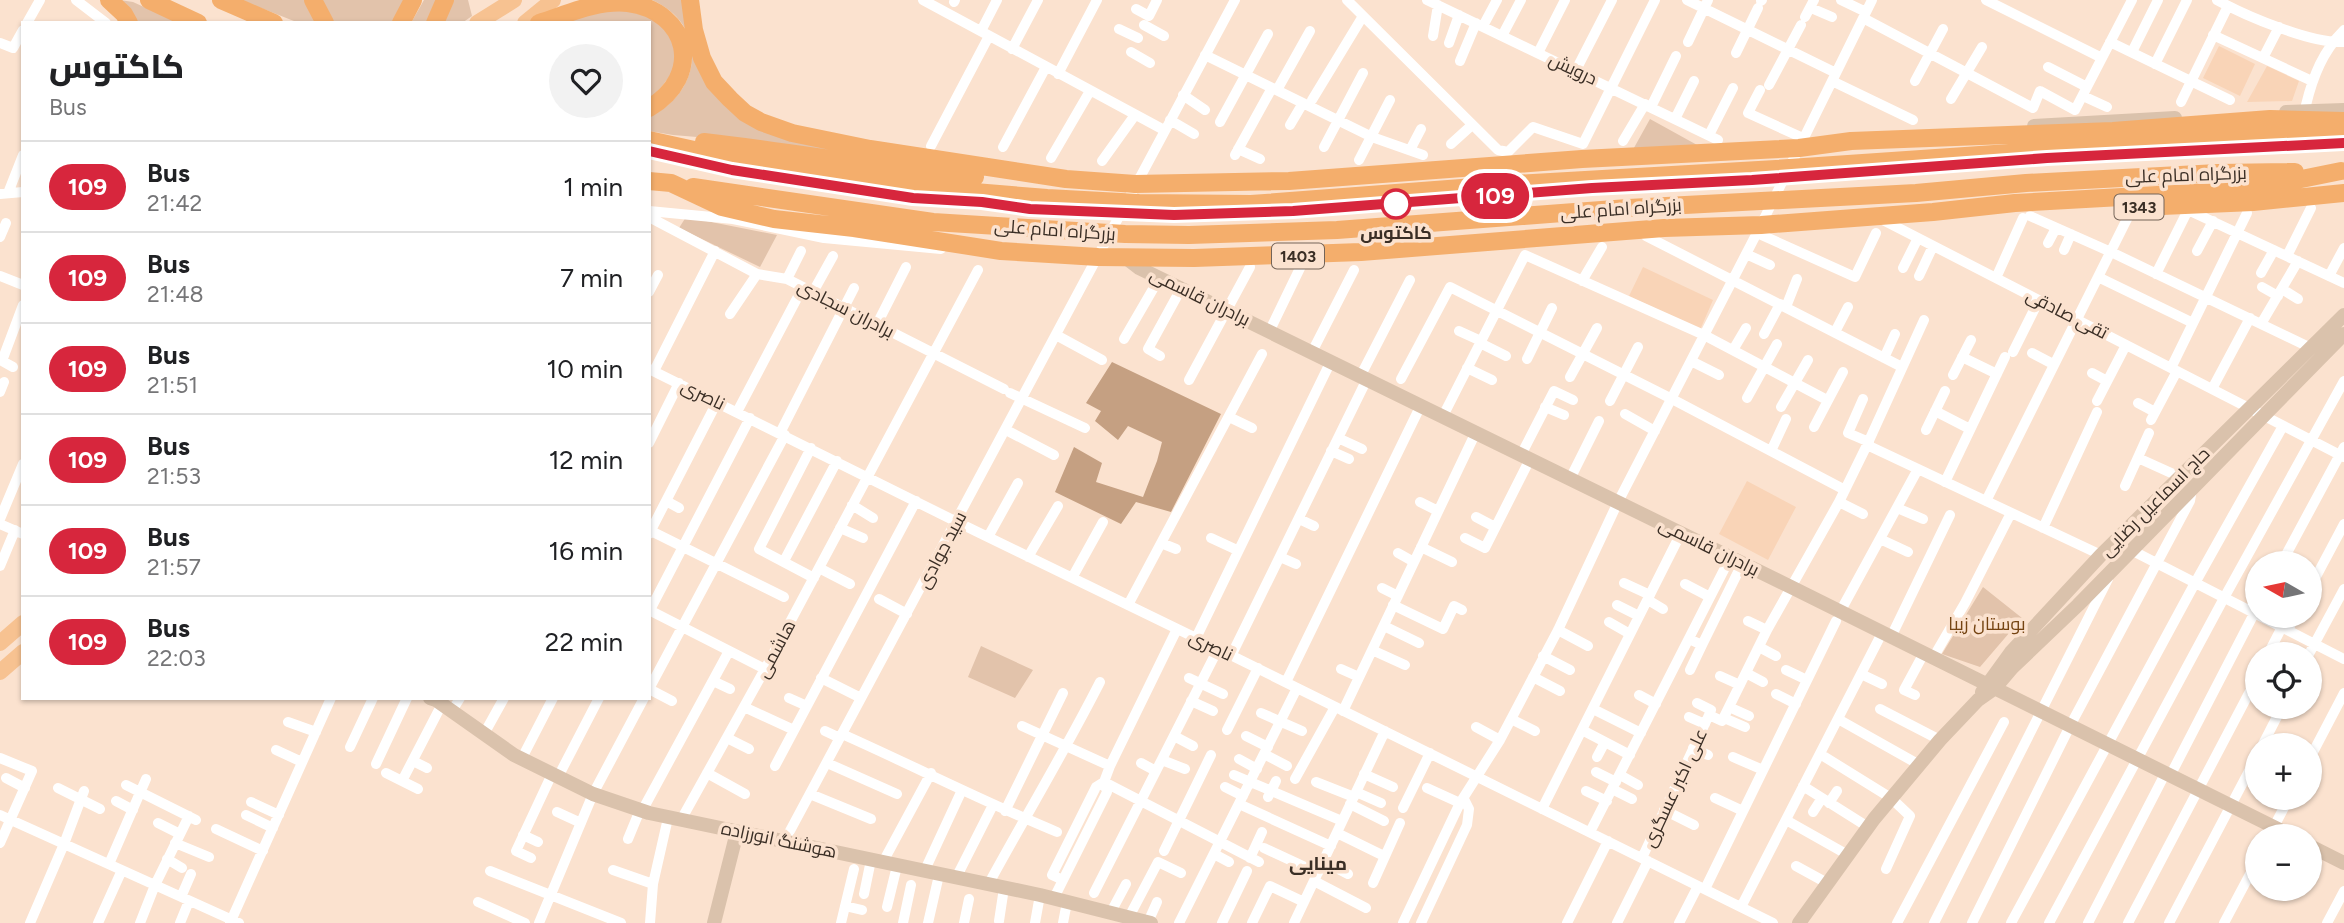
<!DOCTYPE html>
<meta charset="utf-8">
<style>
body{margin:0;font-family:Figtree,Cairo,sans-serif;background:#f2f2f2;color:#202124;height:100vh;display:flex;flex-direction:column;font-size:26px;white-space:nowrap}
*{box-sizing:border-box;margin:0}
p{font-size:23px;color:#757577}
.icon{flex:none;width:38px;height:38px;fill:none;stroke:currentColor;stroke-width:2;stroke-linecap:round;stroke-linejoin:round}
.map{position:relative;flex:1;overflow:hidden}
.panel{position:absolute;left:21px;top:21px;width:630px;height:679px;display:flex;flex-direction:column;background:#fff;border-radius:0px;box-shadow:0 2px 5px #0004}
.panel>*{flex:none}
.badge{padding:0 14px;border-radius:23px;font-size:24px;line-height:46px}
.needle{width:46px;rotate:279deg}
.controls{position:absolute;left:2245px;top:551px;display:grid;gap:14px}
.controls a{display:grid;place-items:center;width:77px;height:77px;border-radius:50%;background:#fff;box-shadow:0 2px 5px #0004;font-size:35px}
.map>.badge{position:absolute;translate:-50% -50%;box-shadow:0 0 0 4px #fff}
.round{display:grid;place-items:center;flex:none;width:74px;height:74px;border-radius:37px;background:#f2f2f2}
.head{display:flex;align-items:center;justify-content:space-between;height:119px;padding:0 28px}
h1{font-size:33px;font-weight:800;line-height:52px}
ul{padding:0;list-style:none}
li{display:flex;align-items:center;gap:21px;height:91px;padding:0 28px;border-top:2px solid #e0e0e0}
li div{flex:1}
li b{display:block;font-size:26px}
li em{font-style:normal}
li .badge{min-width:77px;font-weight:700;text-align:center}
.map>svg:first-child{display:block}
.built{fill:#f9d4b7}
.green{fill:#e2c3ab}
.forest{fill:#c5a082}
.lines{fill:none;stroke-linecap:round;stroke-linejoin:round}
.minor{stroke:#fff;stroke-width:10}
.secondary{stroke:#dac2ac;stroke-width:14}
.primary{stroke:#f7c291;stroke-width:16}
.trunk{stroke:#f4ae6c;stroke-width:18}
.line-casing{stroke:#fff;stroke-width:16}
.line{stroke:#d7263d;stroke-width:10}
.stop-dot{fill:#fff;stroke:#d7263d;stroke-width:3.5}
.labels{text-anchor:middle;stroke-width:7;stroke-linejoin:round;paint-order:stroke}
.shield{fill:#fbe2cf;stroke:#746458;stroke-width:2}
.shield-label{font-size:16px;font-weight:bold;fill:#3a2e25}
.street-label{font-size:18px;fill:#3a2e25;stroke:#fbe2cf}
.stop-label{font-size:18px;font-weight:bold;fill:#3a2e25;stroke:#fbe2cf}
.park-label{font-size:18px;fill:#754412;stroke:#fbe2cf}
.neighbourhood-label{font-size:19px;font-weight:bold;fill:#3a2e25;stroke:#fbe2cf}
</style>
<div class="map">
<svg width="2344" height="923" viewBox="0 0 2344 923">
<rect width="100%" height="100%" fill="#fbe2cf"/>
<path class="built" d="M2219 46 2255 64 2240 96 2203 78Z
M2267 66 2299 81 2292 101 2247 102Z
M1643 267 1713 300 1700 330 1629 296Z
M1747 481 1796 507 1768 560 1719 534Z"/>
<path class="green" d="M120 0 133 2 179 23H136Z
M241 0H310L320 23H299Z
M318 0H407L393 23H330Z
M424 0H441L431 23H411Z
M449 0H468L472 16 462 23H439Z
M652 0H685L693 43 743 117 935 164 721 139 673 135 649 131V117C703 92 709 25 652 0Z
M642 9 672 31 676 68 649 103V23H555L584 11Z
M1650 119 1708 151 1630 155Z
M686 217 777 235 760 267 679 228Z
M1983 587 2022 618 1980 667 1942 654Z
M981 646 1033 670 1015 698 968 677Z"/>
<path class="forest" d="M1112 362 1221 414 1171 512 1136 502 1121 524 1055 492 1074 447 1102 463 1096 482 1143 497 1157 461 1162 442 1128 426 1118 440 1095 421 1101 411 1086 403Z"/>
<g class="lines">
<path class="minor" d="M76 0 106 23
M923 0 1164 130
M1347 0 1498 150 1508 152 1533 127 1583 144 1655 0
M1427 0 1718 140
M1687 0 1836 73
M1841 0 1866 12
M1986 0 2102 58
M2217 0C2246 16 2312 44 2344 42
M1761 1 1762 0
M954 2 955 0
M1811 8 1832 17
M1136 9 1149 16 1157 0
M1805 17 1814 0
M1863 18 2033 108 2040 91 2075 110 2132 0
M27 23 40 0
M1144 25 1164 36
M1483 26 1497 0
M1119 29 1138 38
M981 31 997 0
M2213 35 2312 81
M1433 36 1438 5
M1502 36 1521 0
M1688 42 1708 0
M2110 42 2230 100
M0 43 13 48 23 30
M1449 43 1459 15
M1012 49 1038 0
M1131 52 1150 63
M2132 52 2158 0
M1538 53 1565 0
M1736 53 1758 8
M1205 55 1372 137 1423 155
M2263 58 2279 27
M1460 61 1476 23
M2155 64 2187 0
M2048 67 2087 87
M1576 70 1612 0
M1058 74 1097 0
M1832 81 1913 120
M1915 81 1943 29
M1769 85 1801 25
M1277 90 1310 31
M1760 90 1748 113 1803 138
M1183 95 1205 110
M2083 96 2107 107
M1951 99 1982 47
M1312 100 1363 16
M2181 102 2228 6
M2306 105C2313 76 2323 51 2344 30
M1651 107 1676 56
M1675 119 1694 81
M1170 120 1194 134
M1220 122 1268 34
M1290 125 1303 103
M1709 135 1733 88
M1623 141 1645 104
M1451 144 1472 125
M931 146 989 36
M1003 147 1046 67
M1324 147 1363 73
M1238 149 1260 159
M1410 150 1421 129
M1235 155 1272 88
M1051 158 1090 91
M1359 160 1390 100
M1102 161 1135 115
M8 193 23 155
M0 194 23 192
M649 211 733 219 824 238 941 249
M2030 216 2111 252 2311 348
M649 217 757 274 787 279 1004 389
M1883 220 2344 457
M1757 233 1855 277 1876 233
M1646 236 1902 367
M0 237 6 223
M2048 243 2056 228
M2064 250 2071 234
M2197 251 2213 221
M1746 254 1770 265
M2287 256 2311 208
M1903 268 1918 238
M2261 273 2274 250
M2156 274 2188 210 2344 283
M0 276 23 285
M1919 276 1933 246
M2329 276 2344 248
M2098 277 2193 323
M1996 278 2023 218
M787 279 801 251
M1582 281 1602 247
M2262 287 2278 296
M2282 289 2298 299
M649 292 658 275
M813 292 833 256
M1786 307 1797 279
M730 314 757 274
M877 324 906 267
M2261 324 2298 261
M1270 330 1301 266
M1459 331 1481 341
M1835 332 1848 307
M1764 334 1780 304
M1056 335 1102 360
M1124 339 1160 277
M1480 343 1506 356
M1733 350 1746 328
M1312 352 1354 270
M2013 352 2039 300
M2032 353 2053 364
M1160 356 1148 349 1182 287
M1962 357 1997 374
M1884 358 1895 334
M1527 359 1552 308
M1691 361 1719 375
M13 367 2 361 23 305
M1467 368 1492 380
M2171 368 2247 213
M649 369 957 522 1196 638 1773 923
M654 371 715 251
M2092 373 2107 381
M1361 375 1410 280
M1953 375 1971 340
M1570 377 1597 328
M1401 379 1450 287 1672 399 1845 490
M1189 380 1250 267
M2212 389 2250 318
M0 392 4 382
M1010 393 1085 428
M1747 398 1777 344
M1863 399 1848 433 1869 442
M1610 401 1638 347
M2097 401 2126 345
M2138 403 2155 412
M1545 407 1564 415
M1781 407 1808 360
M1935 411 1970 429
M737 412 803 287
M1625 414 1655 431
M1443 416 1525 255 1704 335 1827 400
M1229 417 1252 428
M2151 420 2177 371
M1814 427 1843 372
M1006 430 1054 455
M1926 430 1945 391
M780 433 854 288
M1338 438 1362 449
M649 443 679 383
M1867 445 2101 555
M811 448 759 549 814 578
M1331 451 1349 459
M1771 451 1786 419
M1521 455 1554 391 1573 400
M2138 458 2180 477
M1570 479 1599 421
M1945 482 2005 357
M2125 486 2149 433
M666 501 679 508
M1986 501 2129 215
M1420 502 1438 511
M1839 502 1863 514
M852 505 873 518
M1897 508 1923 519
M1476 517 1495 527
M0 519 23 464
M1299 519 1314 526
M0 524 23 534
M840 528 863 538
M2043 528 2097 412
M649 530 784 597
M649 534 717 402
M988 537 1018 483
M1211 538 1237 550
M1465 538 1485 548 1530 459
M1880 539 1908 552
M1161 543 1176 549
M1421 547 1452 562
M2131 550 2258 615
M1398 553 1414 562
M1028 557 1058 506
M1280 557 1296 564
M784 561 837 461
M2281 564 2344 447
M0 566 15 530
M819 568 850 584
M1072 578 1103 522
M1624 583 1650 595
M1685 584 1710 597
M1382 588 1398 596
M2310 588 2344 524
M879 599 907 614
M1648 600 1663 609
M1128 605 1262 354
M1393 605 1443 629 1454 606 1462 610
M1617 605 1639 616
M649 610 765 669
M650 610 750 418
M1840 612 1918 469
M2260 616 2344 659
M1748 621 1767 630
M1609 622 1630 634
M1384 626 1419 643
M1558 630 1588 646
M2288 630 2295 616
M1891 637 1950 515
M1196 638 1331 361
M1689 639 1702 645 1742 564
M1759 647 1776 656
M1372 650 1405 665
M2268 654 2282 627
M2309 654 2344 589
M1231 656 1367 379
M1543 656 1570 670
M1933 658 1965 603 2011 513
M1341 669 1359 677
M1690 670 1702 645
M1786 670 1807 680
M1746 673 1763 682
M1861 674 1882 684
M1720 676 1740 685
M1533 677 1560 691
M821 678 861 698
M1189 678 1223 694
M713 681 730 689
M1286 682 1421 405
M1776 694 1796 704
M1639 695 1656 704
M1915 695 1904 690 1924 653
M789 698 807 706
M672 701 649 689 785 435
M1191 701 1213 711
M1697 703 1711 710 1709 715
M744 707 794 730
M1729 707 1749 716
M1593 709 1641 733
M1880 709 1940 740
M452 711 460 698
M1343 711 1476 432
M1261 713 1302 731
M1689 717 1705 724
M1724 718 1745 727
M1511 719 1535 731
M1838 719 1918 764
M288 722 316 732
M1022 726 1110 766
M1476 727 1500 740
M1227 730 1258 668
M1582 730 1630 755
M825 731 840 738
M484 734 504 698
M842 734C914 766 984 802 1057 832
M1174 736 1193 746
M1246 736 1268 747
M727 738 749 749
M2262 746 2282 707
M350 747 373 698
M1693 748 1708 755
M276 750 302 762
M1264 754 1287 766
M1820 754 1891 798 1910 816 1886 869
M1597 757 1605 742
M1733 757 1763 770
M0 758 32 771 0 843
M522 758 553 698
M2310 758 2344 693
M1239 759 1257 769
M1162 760 1185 769
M413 761 427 768
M827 763 897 794
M1141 763 1156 771
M376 764 407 698
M775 766 916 501
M1596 772 1616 782
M386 773 418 789
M707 773 745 794
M1364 774 1393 787
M1234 775 1342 821
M1620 775 1638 785
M2170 776 2258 606
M558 777 599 698
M6 778 25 788
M1295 779 1335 707
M402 781 442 704
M1316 782 1354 797
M126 785 196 820
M1803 786 1868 827
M1225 787 1243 796
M58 788 100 809
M1427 788 1460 803
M1612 789 1632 799
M1586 791 1607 801
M1356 792 1381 803
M810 794 871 819
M1268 797 1276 781
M1715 798 1743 811
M116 801 133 810
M251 802 279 815
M1829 803 1837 791
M1239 804 1331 846
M1350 804 1384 821
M1403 808 1430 753
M1542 809 1681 533
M1664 810 1694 825
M642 811 729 651
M1005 811 1063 693
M557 812 581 823
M1813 812 1822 798
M0 815 239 923
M246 815 273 828
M681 820 765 669 978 270
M1786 820 1848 855
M158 823 180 834
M216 829 263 851
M1590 832 1730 558
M1337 833 1384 856
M523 835 538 842
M2269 836 2289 798
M628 839 640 810
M784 842 1235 0
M175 843 209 857
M1264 848 1318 873
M1164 851 1211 755
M1214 854 1229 862
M531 858 516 851 552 774
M1250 858 1262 832
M1642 858 1709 715 1722 721 1767 630 1839 502 1867 445 1924 320
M167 859 182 868
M1323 861 1348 874
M883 862 931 773
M109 864 146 779
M1796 866 1827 883
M613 870 653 884
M490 871 621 923
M924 872 962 790
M956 878 993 805
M1063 880 1052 875 1096 787 1104 782 1259 862
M1314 881 1366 908
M1373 883 1400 823
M988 885C1025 817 1065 751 1100 682
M1705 889 1836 621
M1094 893 1218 649
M864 894 871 860
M181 897 191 874
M1054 898 1107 792 1104 782 1110 766 1177 629
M478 902 525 923
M845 906 862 910
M887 907 897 866
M1741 907 1882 633
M1111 912 1126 884
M1129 917 1158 862 1181 873
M999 921 1004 888
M1148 922 1157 902
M30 923 64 844 84 791
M98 923 122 870
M140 923 155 885 189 816
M180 923 189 901
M230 923 331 698
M539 923 593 794 644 698
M650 923 653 884 668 818
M841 923 854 869
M903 923 911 885
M928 923 939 875
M964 923 969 899
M1035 923 1040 895
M1063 923 1067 902
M1179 923 1297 688
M1222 923 1247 871
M1252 923 1270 886 1304 902
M1294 923 1385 731
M1403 923 1460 803 1500 740 1558 630 1618 502 1761 225 1872 0
M1421 923 1467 825 1469 809 1464 799
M1567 923 1608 841
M1617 923 1648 861
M1679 923 1698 886
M1897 923 2004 722
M1934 923 2108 579
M1972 923 2070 726 2190 501 2192 489
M2011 923 2195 583 2283 426
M2049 923 2224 598 2344 381
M2088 923 2165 774
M2128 923 2258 676
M2169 923 2258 754
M2224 923 2258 859
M2327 923 2344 891"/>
<path class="secondary" d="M2286 112 2344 110
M2034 126 2175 118
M1126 258 1139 268 1791 587 2292 836
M1982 692 2011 652 2101 555 2344 315
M430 698 436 700 514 755 593 794 649 813 1040 895 1151 923
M2310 846 2344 863
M714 923 737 832
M1799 923 1874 819 1940 740 1978 700 1995 688 2012 668 2078 605 2344 334"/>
<path class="primary" d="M477 23 514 0
M525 23 553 0
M0 643 23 623
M0 672 23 652"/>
<path class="trunk" d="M109 0 124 14 129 23
M149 0 198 23
M221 0 274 23
M313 0 325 23
M690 0 694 30 702 58 714 82 730 99 745 113 761 122 792 133 870 149 1066 179 1135 184 1289 181 1582 159 1799 148 1851 141 2113 131 2270 119 2344 121
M401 23 413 0
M435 23 445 0
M539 23C568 14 596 0 628 3 689 11 704 76 649 108
M649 140 784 170 913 187 1047 198 1139 203 1251 204 1514 184 1776 169 2242 137 2344 133
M704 142C794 152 884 169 975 177
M649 181 671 183 722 207 774 219 854 228 1001 251 1098 257 1194 258 1361 252 1664 228 1761 225 1933 212 2015 203 2247 190 2341 171
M693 187 933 222 1125 234 1189 235 1337 230 1628 208 1916 193 2026 183 2218 173 2295 172
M2139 207 2253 202 2344 193"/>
</g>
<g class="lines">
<defs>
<path id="line" d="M649 151 732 170 913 198 982 202 1030 209 1174 215 1293 211 1592 188 1752 180 2047 158 2344 143"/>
</defs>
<use href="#line" class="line-casing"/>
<use href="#line" class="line"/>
</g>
<circle class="stop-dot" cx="1396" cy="204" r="14"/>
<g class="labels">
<g class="shield">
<rect x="2114.5" y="194.5" width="49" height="25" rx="5"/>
<rect x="1272" y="243.5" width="52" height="25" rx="5"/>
</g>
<g class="shield-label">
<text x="2139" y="213">1343</text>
<text x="1298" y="262">1403</text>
</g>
<g class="street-label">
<text transform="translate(1573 69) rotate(25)" y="6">درویش</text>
<text transform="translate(2186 175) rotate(-2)" y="6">بزرگراه امام علی</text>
<text transform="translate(1621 209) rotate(-4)" y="6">بزرگراه امام علی</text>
<text transform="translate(1055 230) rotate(4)" y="6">بزرگراه امام علی</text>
<text transform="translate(1200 297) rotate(26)" y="6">برادران قاسمی</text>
<text transform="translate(846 309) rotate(27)" y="6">برادران سجادی</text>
<text transform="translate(2067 314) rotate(27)" y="6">تقی صادقی</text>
<text transform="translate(703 395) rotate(26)" y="6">ناصری</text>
<text transform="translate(2155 502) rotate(-45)" y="6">حاج اسماعیل رضایی</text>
<text transform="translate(1709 547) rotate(26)" y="6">برادران قاسمی</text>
<text transform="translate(942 550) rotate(-62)" y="6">سید جوادی</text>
<text transform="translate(1211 646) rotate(26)" y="6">ناصری</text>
<text transform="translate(776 649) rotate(-62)" y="6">هاشمی</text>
<text transform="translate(1675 788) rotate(-65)" y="6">علی اکبر عسگری</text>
<text transform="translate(779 840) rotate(12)" y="6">هوشنگ انورزاده</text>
</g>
<g class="stop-label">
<text x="1396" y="239">کاکتوس</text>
</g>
<g class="park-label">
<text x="1987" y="630">بوستان زیبا</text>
</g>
<g class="neighbourhood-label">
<text x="1318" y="870">مینایی</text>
</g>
</g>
</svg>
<div class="controls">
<a><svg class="needle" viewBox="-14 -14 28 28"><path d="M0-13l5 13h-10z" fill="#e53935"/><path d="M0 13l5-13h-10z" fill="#757577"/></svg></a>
<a><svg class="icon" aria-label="locate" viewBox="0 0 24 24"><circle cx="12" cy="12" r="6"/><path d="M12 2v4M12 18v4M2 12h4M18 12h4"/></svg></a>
<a>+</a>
<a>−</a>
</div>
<b class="badge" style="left:1495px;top:196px;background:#d7263d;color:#fff">109</b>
<section class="panel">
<div class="head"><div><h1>کاکتوس</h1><p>Bus</p></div><a class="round"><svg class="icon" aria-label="heart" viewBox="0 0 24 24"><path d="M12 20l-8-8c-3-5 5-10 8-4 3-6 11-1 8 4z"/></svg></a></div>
<ul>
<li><span class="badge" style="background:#d7263d;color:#fff">109</span><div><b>Bus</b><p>21:42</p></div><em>1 min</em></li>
<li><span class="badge" style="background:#d7263d;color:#fff">109</span><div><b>Bus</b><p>21:48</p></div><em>7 min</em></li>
<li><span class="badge" style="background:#d7263d;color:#fff">109</span><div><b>Bus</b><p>21:51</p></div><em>10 min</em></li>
<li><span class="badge" style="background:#d7263d;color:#fff">109</span><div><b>Bus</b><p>21:53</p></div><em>12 min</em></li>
<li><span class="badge" style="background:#d7263d;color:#fff">109</span><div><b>Bus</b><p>21:57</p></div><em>16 min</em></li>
<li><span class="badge" style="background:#d7263d;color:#fff">109</span><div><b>Bus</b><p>22:03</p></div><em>22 min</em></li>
</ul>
</section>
</div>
